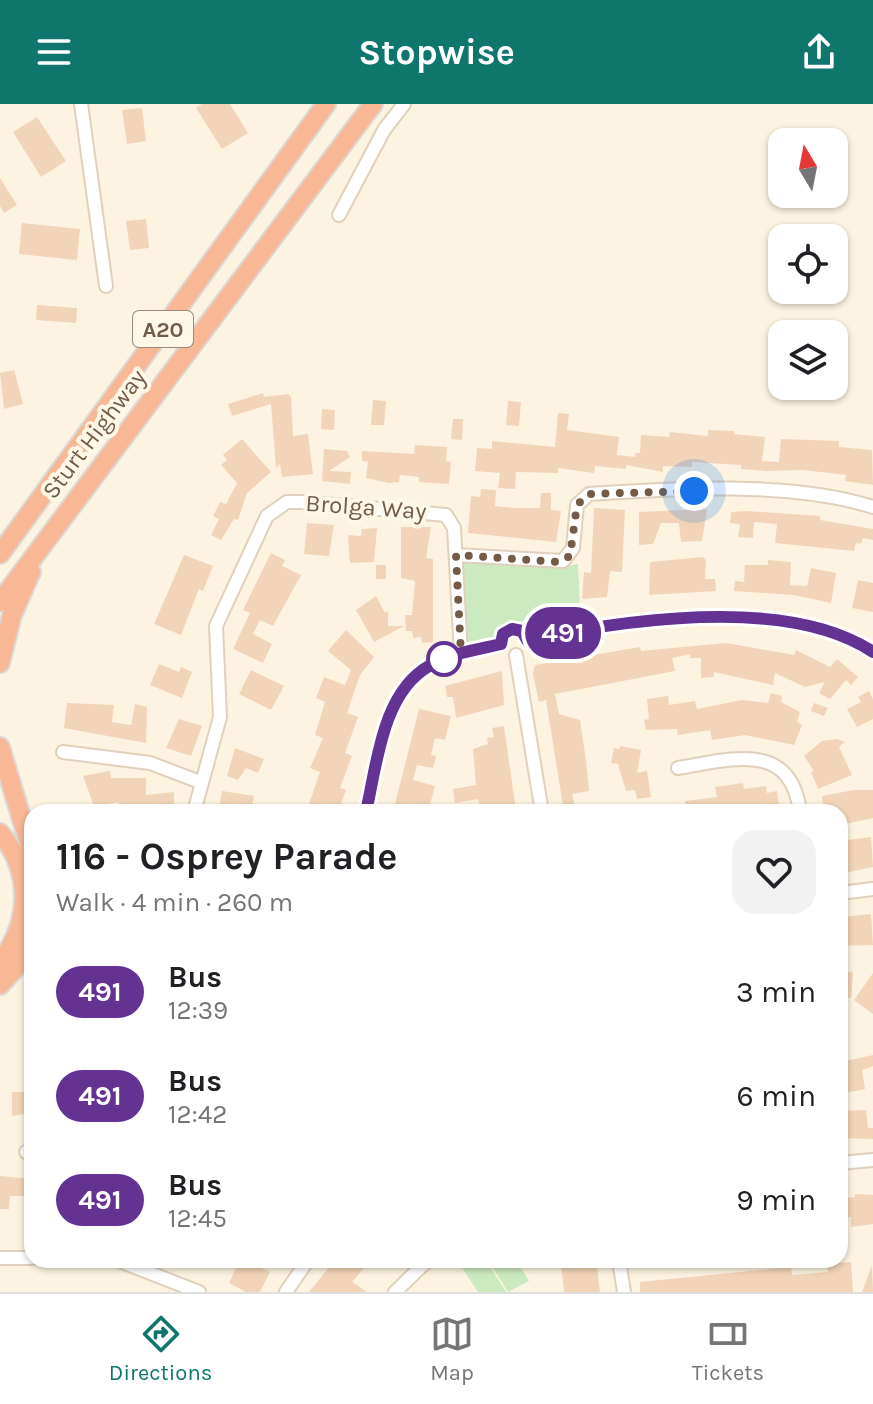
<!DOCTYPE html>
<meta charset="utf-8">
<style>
body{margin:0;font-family:Karla,sans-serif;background:#f2f2f2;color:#202124;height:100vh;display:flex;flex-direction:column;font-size:30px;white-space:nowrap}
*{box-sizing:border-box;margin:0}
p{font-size:26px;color:#757577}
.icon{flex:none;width:44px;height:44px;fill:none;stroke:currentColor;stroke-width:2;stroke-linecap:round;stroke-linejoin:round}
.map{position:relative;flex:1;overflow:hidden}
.panel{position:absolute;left:24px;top:700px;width:824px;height:464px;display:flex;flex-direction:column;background:#fff;border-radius:24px;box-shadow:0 2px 6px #0004}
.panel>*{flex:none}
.badge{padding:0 16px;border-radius:26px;font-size:28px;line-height:52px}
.needle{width:52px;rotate:350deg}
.buttons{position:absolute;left:768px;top:24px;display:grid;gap:16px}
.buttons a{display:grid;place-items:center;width:80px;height:80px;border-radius:16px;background:#fff;box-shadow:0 2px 6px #0004;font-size:40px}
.you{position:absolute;width:40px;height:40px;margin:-20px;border:6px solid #fff;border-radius:50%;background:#1a73e8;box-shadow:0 0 0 12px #1a73e833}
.map>.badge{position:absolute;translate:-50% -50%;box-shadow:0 0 0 4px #fff}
.round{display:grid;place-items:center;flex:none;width:84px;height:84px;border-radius:24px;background:#f2f2f2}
.headline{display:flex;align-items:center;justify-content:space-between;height:136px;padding:0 32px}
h1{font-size:38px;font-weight:700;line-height:60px}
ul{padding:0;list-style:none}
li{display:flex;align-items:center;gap:24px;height:104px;padding:0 32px}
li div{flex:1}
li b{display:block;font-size:30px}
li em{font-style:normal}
li .badge{min-width:88px;font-weight:700;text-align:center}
header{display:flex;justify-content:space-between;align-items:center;height:104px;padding:0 32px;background:#0f766e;color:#fff;font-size:36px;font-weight:700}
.menu{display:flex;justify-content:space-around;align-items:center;height:112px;border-top:2px solid #e0e0e0;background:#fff;font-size:22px;color:#757577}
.menu a{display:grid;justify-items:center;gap:4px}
.menu .selected{color:#0f766e}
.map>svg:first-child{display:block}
.green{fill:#cceabf}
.building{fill:#f2d4b8}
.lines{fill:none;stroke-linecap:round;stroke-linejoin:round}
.minor-casing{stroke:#e0d1bc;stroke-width:16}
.highway-casing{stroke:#ddd8d3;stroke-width:22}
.minor{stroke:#fff;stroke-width:12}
.highway{stroke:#f8b896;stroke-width:18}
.line-casing{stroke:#fff;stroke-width:18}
.line{stroke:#633293;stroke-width:12}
.walk{stroke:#735b47;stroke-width:8;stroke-dasharray:0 14.4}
.stop-dot{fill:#fff;stroke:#633293;stroke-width:4}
.labels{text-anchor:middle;stroke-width:8;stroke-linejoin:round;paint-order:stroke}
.shield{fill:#fff8e7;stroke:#9d8a77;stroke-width:2}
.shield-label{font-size:22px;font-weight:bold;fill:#735b47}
.street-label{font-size:24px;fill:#735b47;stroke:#fff8e7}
</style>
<header><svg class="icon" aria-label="menu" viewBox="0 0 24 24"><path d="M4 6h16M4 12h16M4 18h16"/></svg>Stopwise<svg class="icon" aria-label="share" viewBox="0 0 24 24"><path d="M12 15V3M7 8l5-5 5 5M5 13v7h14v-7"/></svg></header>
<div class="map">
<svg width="873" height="1188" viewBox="0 0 873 1188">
<rect width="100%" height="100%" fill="#fcf4e0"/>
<path class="green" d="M467 456 557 464 578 460 581 522 530 531 521 523 498 536 467 542 460 459Z
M470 1156H486L506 1188H478L461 1162Z
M488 1156H516L529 1177 508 1188Z"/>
<path class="building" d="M202 0H230L248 29 222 45 196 4Z
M142 4 146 37 127 40 122 6Z
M37 13 66 57 41 73 13 28Z
M0 74 17 101 4 109 0 102Z
M146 115 149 144 130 146 126 117Z
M22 119 80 125 77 156 19 150Z
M37 201 77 204 76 219 36 216Z
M14 266 23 300 4 305 0 269Z
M263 289 264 293 288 290 291 293 293 332 308 330 313 370 282 373 280 360 276 364 271 300 232 312 228 300Z
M373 296 386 297 384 321H371Z
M508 297 521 298 519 322 506 321Z
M322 305 335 306 334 326 321 325Z
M558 309 569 310 567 326 619 333 617 351 635 353V349H640L641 331 669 333 670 328 708 332V326L734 327V330L765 333 762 357 779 358 781 335 839 337V343L872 346 873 381 845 377 846 371 803 366 766 367 741 365V361L692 358V363L663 362V368L626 361V365L595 362 594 369 558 364V369L516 368 515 385 498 384 500 369 475 367 477 344 492 345V337L555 343Z
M453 315H463L462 336 451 335Z
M242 335 271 368 247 389 238 416 234 415 221 436 211 431 219 415 213 412 220 398 226 400 237 379 221 361 227 356 223 351Z
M415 341 447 343 446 357 451 358 449 380 419 378V373L400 371 399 378 389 379 366 374 368 358 362 357V347L414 350Z
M324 345 347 347 350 353 329 367 351 368 350 380 322 377Z
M481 385 496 386 495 402 516 404H540L541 389H551V406L561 407 556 438 468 429 471 392 480 393Z
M594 404 625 406 622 468 610 467 607 493 582 495 584 468 591 469Z
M707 405 702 437 681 438 679 419H661L653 440 639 441V408Z
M747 407 820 412V416L873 425V436L863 434 861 440 856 439 854 447 775 439 777 420 754 418 753 434 738 433 740 420 730 419 731 408Z
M307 419 334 421 329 452 304 450Z
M401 423H431L426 454 433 455V538L422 539 421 533 413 534 412 527H406L405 511H412L415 477 401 474Z
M377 424 374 458 350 459 348 431 361 432 362 425Z
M271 449 285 456 282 462 301 471 273 522 260 516 253 530 272 540 263 559 233 545 250 509 243 506Z
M184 451 213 462 203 487 199 485 181 531 154 520Z
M703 453 706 456 705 475H715L716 487 649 491 650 458Z
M768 456 791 458 790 481 807 482 811 464 836 469 831 499 794 491 734 487 735 477 744 478 745 461H768Z
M376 461H386V475H376Z
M858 476 873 479V508L852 504Z
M376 492 385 509 388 507V522H404L374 538 356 506Z
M346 526 374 553 360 571 347 609 358 613 345 649 352 652 340 684 346 686 338 708H310L312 701 309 700 320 668 310 664 323 634 315 631 325 598 316 594 324 573 345 581 351 566 328 547Z
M726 539 794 551 796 546 830 563 837 555 858 573 851 581 846 576 830 595 819 589 825 578 805 583 775 569 773 581 714 568V573L701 574V554H690V550L672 554 675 567 555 590 559 610 580 616 586 656 589 687 572 690 576 708H564L546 596 539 598 533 570 535 561 640 543 641 547Z
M159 560 179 568 181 563 192 568 182 594 150 581Z
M251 566 284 582 271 606 239 590Z
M502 567 504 601 456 614 453 593H447L445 582Z
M869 587 873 595V615L857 623 847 605 861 598 858 593Z
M771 589 782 592 781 598 800 608 797 618 802 621 794 641 745 631 712 636 710 626 678 631 677 625 646 626 644 616 649 615 647 595 668 592 669 601 695 597 697 605 742 596 768 599Z
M67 599 114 601 112 618 131 621 135 600 147 603 146 639 64 624Z
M814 599 828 604 824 612 811 607Z
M419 605 451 612 445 636 435 634 431 651 436 652 433 664 417 661 413 676 435 682 429 704 423 702 421 708H393Z
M179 615 202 622 191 652 166 644Z
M504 622 516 706 481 708 478 695 455 699 453 685 476 681 473 645 488 640 487 634 494 633 492 624Z
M837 635 845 638 839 643 852 671 818 685 811 668 814 667 804 652 822 637Z
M620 642 641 646 637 669 647 667 651 693 637 695 635 686 626 687 618 660 611 659 614 644 619 645Z
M235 644 264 655 258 669 246 664 238 676 227 672Z
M110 667 111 674H146V691L174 688V708H158V704L150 703 118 702 119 698 94 702 83 672Z
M743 679 744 685 766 682 767 689 777 687 780 708H767L766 703 748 708H723L722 701 705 703 706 708H687L685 697 717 693 715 683Z
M854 686H873V714L840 721V708H824L822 692Z
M222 687 254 692 251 708 219 706Z
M871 733 873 763 840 770V737Z
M871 810 873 841 840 842V813Z
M843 867 853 868 851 894 840 892Z
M873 869V910L854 896Z
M873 951V962L862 966 865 985 840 990V958Z
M12 988H31V1009L12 1012Z
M866 1006 868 1024H873V1035L840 1034V1007Z
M0 1072 32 1075V1092H10L9 1105H0Z
M855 1090 873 1091V1120L851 1123V1113L840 1114V1095L855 1093Z
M245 1156H264L259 1163 270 1168 260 1188H246L229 1179 238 1160 242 1162Z
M335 1156H371L352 1178 367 1188H309Z
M578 1156H610L611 1161 597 1164 600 1188H564L561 1159Z
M851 1158 853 1188H640V1178L791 1163 792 1171 828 1168 827 1160Z
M872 1161 873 1188H862Z"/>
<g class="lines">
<defs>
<path id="minor" d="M81 0 106 182
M339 111 384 26 404 0
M456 451 563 457 573 444 577 401 589 390C673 384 792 377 873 403
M527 536C623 516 788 491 873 548
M501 540 503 530 512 525 522 527 527 536
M516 551 542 708
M63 648 150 659 200 678
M678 664C729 656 791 635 800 708
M194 708 220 613 216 522 267 412 287 398H301L446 411 454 424 461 550
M366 708C377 660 382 589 429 562 449 549 478 546 501 540
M840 789 873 785
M26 1048 32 1049
M840 1059 873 1056
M0 1154H32
M117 1156 199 1188
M619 1156 624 1188
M286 1188 308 1156
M395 1188 428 1156"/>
<path id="highway" d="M0 450 326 0
M0 498 373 0
M0 559 12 511 31 468
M0 643 32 749
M0 729C33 768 31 819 0 858
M0 881 21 858 32 838"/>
</defs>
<use href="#minor" class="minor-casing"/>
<use href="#highway" class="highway-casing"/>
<use href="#minor" class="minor"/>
<use href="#highway" class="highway"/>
</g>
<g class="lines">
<defs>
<path id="line" d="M366 708C377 660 382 589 429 562 449 549 477 546 501 540L503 530 512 525 522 527 527 536C624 516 787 491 873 548"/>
</defs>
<use href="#line" class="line-casing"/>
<use href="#line" class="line"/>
<path class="walk" d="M444 555 461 550 456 451 559 458 570 452 577 401 589 390 694 387"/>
</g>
<circle class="stop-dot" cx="444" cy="555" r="16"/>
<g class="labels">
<rect class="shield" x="133" y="207" width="60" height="36" rx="6"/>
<g class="shield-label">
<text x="163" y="233">A20</text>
</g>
<g class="street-label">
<text transform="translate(94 330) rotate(-53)" y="8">Sturt Highway</text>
<text transform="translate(366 403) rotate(4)" y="8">Brolga Way</text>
</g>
</g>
</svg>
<div class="buttons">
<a><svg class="needle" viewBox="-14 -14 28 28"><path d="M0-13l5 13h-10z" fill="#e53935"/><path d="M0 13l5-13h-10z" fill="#757577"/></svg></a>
<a><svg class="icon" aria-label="locate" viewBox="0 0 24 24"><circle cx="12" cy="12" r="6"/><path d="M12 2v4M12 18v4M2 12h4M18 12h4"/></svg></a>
<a><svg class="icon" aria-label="layers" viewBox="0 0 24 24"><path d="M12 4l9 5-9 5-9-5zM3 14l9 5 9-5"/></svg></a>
</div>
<div class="you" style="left:694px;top:387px"></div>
<b class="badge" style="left:563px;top:529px;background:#633293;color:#fff">491</b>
<section class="panel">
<div class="headline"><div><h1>116 - Osprey Parade</h1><p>Walk · 4 min · 260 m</p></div><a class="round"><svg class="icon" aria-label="heart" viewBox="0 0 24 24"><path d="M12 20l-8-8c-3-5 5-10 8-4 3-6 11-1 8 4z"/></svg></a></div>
<ul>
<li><span class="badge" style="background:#633293;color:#fff">491</span><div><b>Bus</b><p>12:39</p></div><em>3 min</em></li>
<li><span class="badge" style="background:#633293;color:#fff">491</span><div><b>Bus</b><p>12:42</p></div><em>6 min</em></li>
<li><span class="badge" style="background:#633293;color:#fff">491</span><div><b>Bus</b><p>12:45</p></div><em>9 min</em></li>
</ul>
</section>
</div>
<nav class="menu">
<a class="selected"><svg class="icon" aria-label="directions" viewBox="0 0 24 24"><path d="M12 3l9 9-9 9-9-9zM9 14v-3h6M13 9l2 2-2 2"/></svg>Directions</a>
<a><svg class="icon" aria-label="map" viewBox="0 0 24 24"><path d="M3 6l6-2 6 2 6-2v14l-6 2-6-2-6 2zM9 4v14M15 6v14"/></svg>Map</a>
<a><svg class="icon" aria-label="tickets" viewBox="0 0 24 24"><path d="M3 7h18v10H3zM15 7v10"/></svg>Tickets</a>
</nav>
